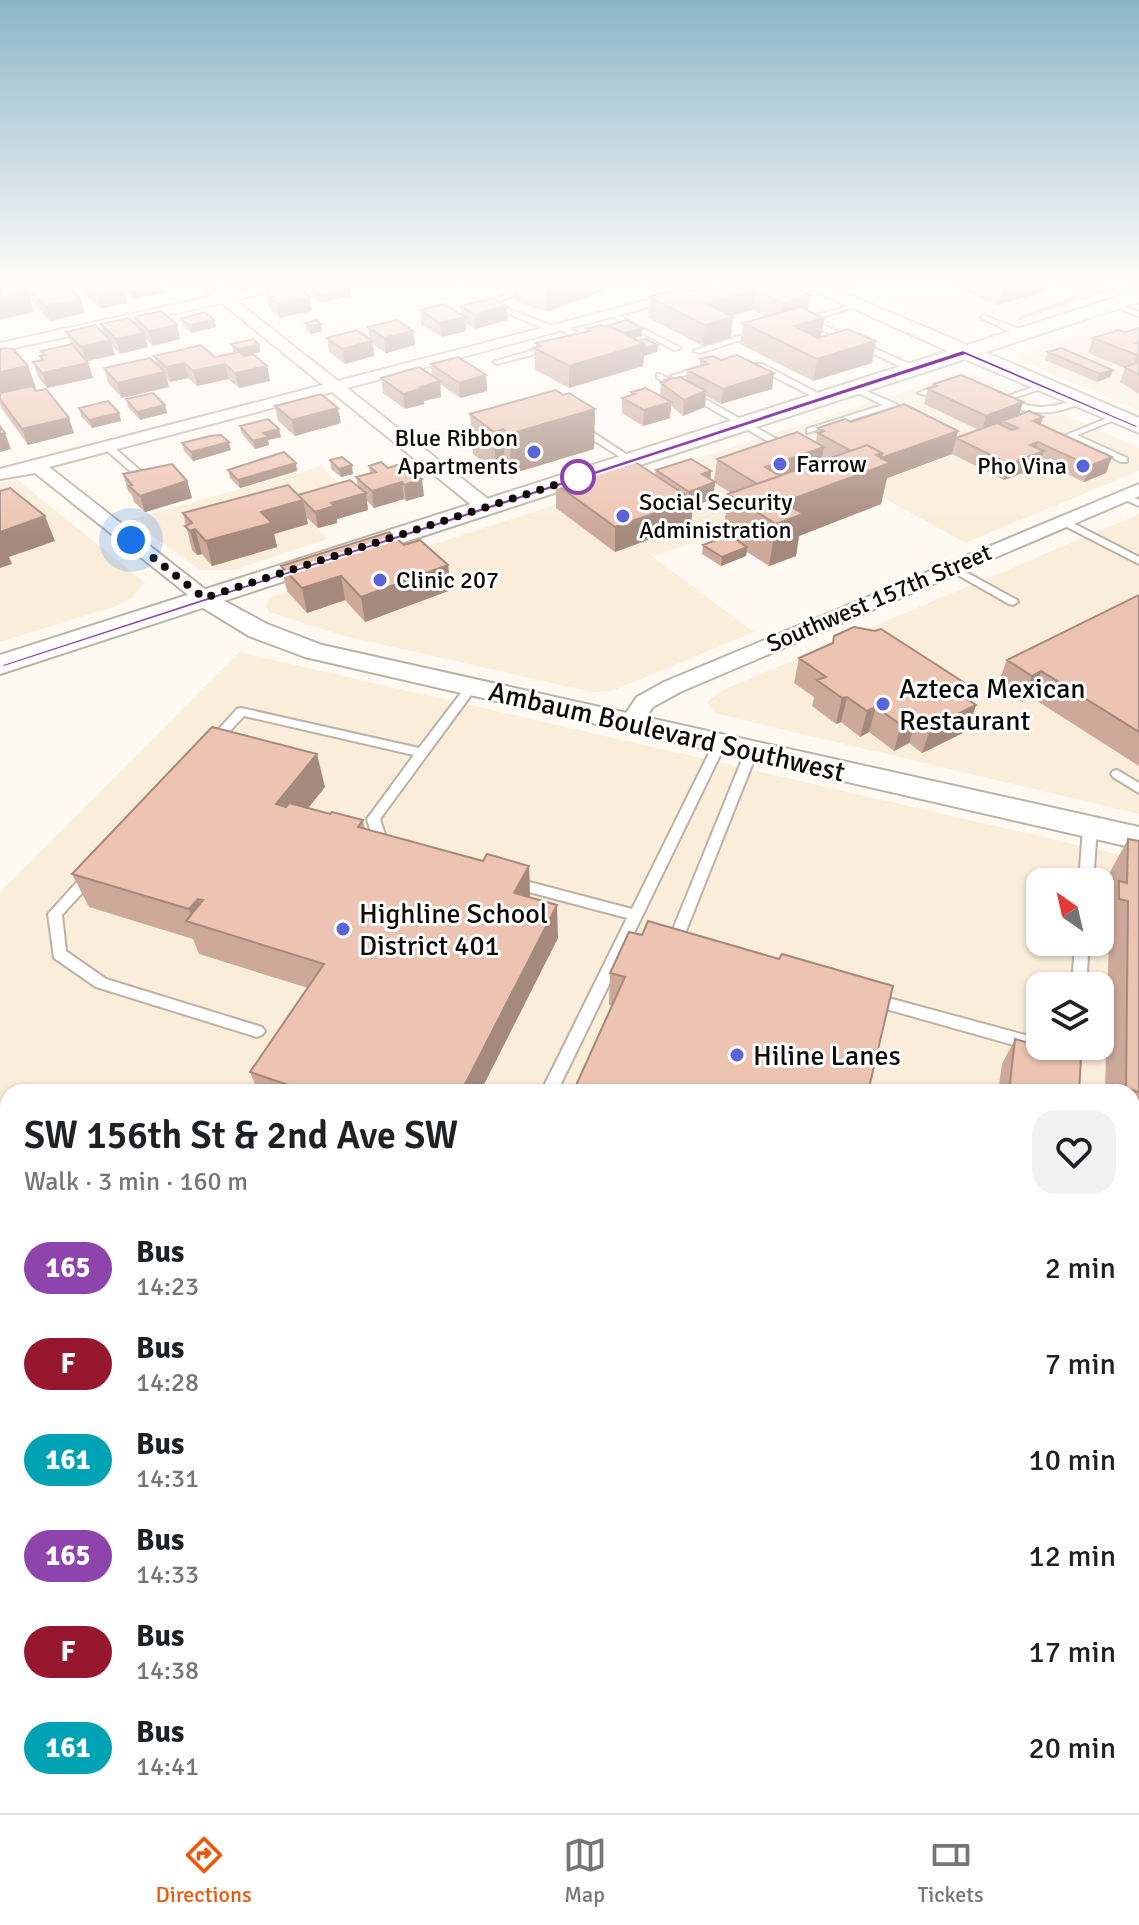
<!DOCTYPE html>
<meta charset="utf-8">
<style>
body{margin:0;font-family:Signika,sans-serif;background:#f2f2f2;color:#202124;height:100vh;display:flex;flex-direction:column;font-size:30px;white-space:nowrap}
*{box-sizing:border-box;margin:0}
p{font-size:26px;color:#757577}
.icon{flex:none;width:44px;height:44px;fill:none;stroke:currentColor;stroke-width:2;stroke-linecap:round;stroke-linejoin:round}
.map{position:relative;flex:1;overflow:hidden}
.drawer{position:absolute;left:0px;top:1084px;width:1140px;height:730px;display:flex;flex-direction:column;background:#fff;border-radius:24px 24px 0 0;box-shadow:0 2px 6px #0004}
.drawer>*{flex:none}
.badge{padding:0 16px;border-radius:26px;font-size:28px;line-height:52px}
.needle{width:52px;rotate:326deg}
.buttons{position:absolute;left:1026px;top:868px;display:grid;gap:16px}
.buttons a{display:grid;place-items:center;width:88px;height:88px;border-radius:16px;background:#fff;box-shadow:0 2px 6px #0004;font-size:40px}
.you{position:absolute;width:40px;height:40px;margin:-20px;border:6px solid #fff;border-radius:50%;background:#1a73e8;box-shadow:0 0 0 12px #1a73e833}
.map>.badge{position:absolute;translate:-50% -50%;box-shadow:0 0 0 4px #fff}
.round{display:grid;place-items:center;flex:none;width:84px;height:84px;border-radius:24px;background:#f2f2f2}
.head{display:flex;align-items:center;justify-content:space-between;height:136px;padding:0 24px}
h1{font-size:38px;font-weight:600;line-height:60px}
ul{padding:0;list-style:none}
li{display:flex;align-items:center;gap:24px;height:96px;padding:0 24px}
li div{flex:1}
li b{display:block;font-size:30px}
li em{font-style:normal}
li .badge{min-width:88px;font-weight:700;text-align:center}
.tab-bar{display:flex;justify-content:space-around;align-items:center;height:112px;border-top:2px solid #e0e0e0;background:#fff;font-size:22px;color:#757577}
.tab-bar a{display:grid;justify-items:center;gap:4px}
.tab-bar .on{color:#ea580c}
.map>svg:first-child{display:block}
.built{fill:#faedd9;fill-rule:evenodd}
.green{fill:#e3c1c3}
.lines{fill:none;stroke-linecap:round;stroke-linejoin:round}
.service-casing{stroke:#bbb2a6;stroke-width:4}
.minor-casing{stroke:#bbb2a6;stroke-width:4}
.tertiary-casing{stroke:#bbb2a6;stroke-width:4}
.secondary-casing{stroke:#bbb2a6;stroke-width:4}
.service{fill:#fff;fill-rule:evenodd}
.minor{fill:#fff;fill-rule:evenodd}
.tertiary{fill:#fff;fill-rule:evenodd}
.secondary{fill:#fff;fill-rule:evenodd}
.wall{fill:#cca999}
.shaded-wall{fill:#a6897d}
.building{fill:#edc4b2;stroke:#a6897d;stroke-width:2}
.line{fill:#8e44ad;stroke:#fff;stroke-width:2}
.walk{stroke:#0f0c08;stroke-width:8;stroke-dasharray:0 14.4}
.poi-dot{fill:#5964db;stroke:#fff;stroke-width:3}
.stop-dot{fill:#fff;stroke:#8e44ad;stroke-width:4}
.labels{text-anchor:middle;stroke-width:6;stroke-linejoin:round;paint-order:stroke}
.far-poi-label{font-size:24px;fill:#0f0c08;stroke:#fff;text-anchor:start}
.far-street-label{font-size:24px;fill:#0f0c08;stroke:#fff}
.poi-label{font-size:28px;fill:#0f0c08;stroke:#fff;text-anchor:start}
.street-label{font-size:28px;fill:#0f0c08;stroke:#fff}
</style>
<div class="map">
<svg width="1139" height="1813" viewBox="0 0 1139 1813">
<rect width="100%" height="100%" fill="#fff9f1"/>
<path class="built" d="M839 281H1110L1079 293 1091 298 966 332 948 328Z
M1139 312V411L1021 361 1016 356Z
M960 373 974 375 1139 448V471L965 543 857 483 653 557 754 632 612 691 592 692 344 636 269 612 266 606 269 598Z
M321 466 349 492 297 508 328 539 233 570H200L130 520Z
M17 479 145 583 132 598 116 606 0 642V484Z
M1139 514V814L714 713 707 702 723 690Z
M239 652 1139 859V1813H1116L1111 1806H1132V1092H8V1119L0 1117V892ZM1040 882H1100V942H1040ZM1040 986H1100V1046H1040Z
M517 1806H771L764 1813H520Z"/>
<path class="green" d="M1113 281 1139 282 1016 321 1021 316Z"/>
<g class="lines">
<defs>
<path id="service" d="M81 281H94L48 292 45 290Z
M546 281H556L493 303 555 327V331H549L484 303Z
M637 281H645L655 286 672 281H682L660 288 676 297 674 300Z
M847 281H858L822 292 819 290Z
M1049 281H1071L1060 286Z
M1113 303 1139 312V316L1111 306Z
M855 304 860 305 812 320 916 367V371H910L805 322 797 321Z
M609 313H613L681 348 674 350 609 315Z
M983 315 1026 332 1027 334 1020 336 981 318Z
M558 325H564L586 338 568 343V339L576 338 558 329Z
M755 331 762 333 700 353 693 351Z
M551 345H554V349L497 364 493 362Z
M756 364H762L827 398 820 400 756 368Z
M705 365H708V369L675 378 671 376Z
M660 374 791 447 792 449 785 451 657 378V374Z
M942 383 949 385 925 395 918 393Z
M1044 383 1048 385 1047 387 1010 399C1039 412 1051 407 1080 399L1084 401C1059 416 1024 417 1000 399Z
M855 386 894 403 913 415 906 417 889 408 807 433V429L883 405 852 390 851 388Z
M1115 415 1122 417 1077 435 1127 458V462H1121L1066 435Z
M579 424 582 425 635 460 628 462 576 429 575 427Z
M104 444H110L143 473V477H137L104 448Z
M1121 494H1127L1139 500V506L1121 498Z
M1059 519H1065L1139 557V564L1059 523Z
M953 565 1017 600 1018 602 1013 605 1009 604 949 570 948 568Z
M471 684 477 687 380 819 389 847 382 852 375 847 367 819 414 755 244 716 216 746H208L206 743 237 709 241 708 419 748 467 685Z
M720 739 726 743 557 1092H541L627 918 514 888 507 883 514 878 632 909 714 743Z
M752 746 758 750 682 941 684 945 682 949 677 951 669 948 667 944 746 750Z
M1117 770 1139 783V793L1113 777 1111 774 1113 771Z
M1090 822 1097 827 1093 882H1079L1083 827Z
M90 871 95 873 97 876 95 879 62 915 66 951 106 979 262 1027 265 1031 262 1035 257 1037 96 987 54 958 48 914 85 873Z
M1075 942H1089L1086 986H1072Z
M870 993 1040 1039V1046C1054 1046 1066 1046 1080 1050L1082 1055 1080 1060 1074 1062 865 1003 862 999 865 995Z"/>
<path id="minor" d="M196 281H211L227 293 284 281H309L235 300 338 381 722 281H745L347 388 493 503 495 507 493 511H479L332 392 49 467 211 594 214 598 204 604 197 602 35 473 0 479V469L323 385 222 303 0 351V343L214 296Z
M1139 484V496L680 692 653 707 639 728H623L619 723 637 697 664 682Z"/>
<path id="tertiary" d="M204 590 267 624 322 645 1139 827V849L305 657 249 636 195 603 191 598 195 593Z"/>
<path id="secondary" d="M792 281H816L967 345 1139 290V302L985 352 1139 418V433L965 359 0 674V655L948 351Z"/>
</defs>
<use href="#service" class="service-casing"/>
<use href="#minor" class="minor-casing"/>
<use href="#tertiary" class="tertiary-casing"/>
<use href="#secondary" class="secondary-casing"/>
<use href="#service" class="service"/>
<use href="#minor" class="minor"/>
<use href="#tertiary" class="tertiary"/>
<use href="#secondary" class="secondary"/>
</g>
<path class="wall" d="M0 281 10 284H8L11 286 15 285 11 281H73L64 283 85 313 50 321 30 299 34 312 0 320Z
M80 281H114L123 289 127 303 101 309 84 293Z
M450 281H487L460 287Z
M514 281H616V286L547 312 515 301Z
M726 281H778L808 311 824 318 821 337 872 363 813 381 740 344 743 323 766 317 752 310 732 316 731 338 703 346 648 318 649 297 683 293 726 282Z
M936 281H1049L1047 291 998 305Z
M1069 281H1109L1081 292 1067 287Z
M123 285 163 293 134 299 125 292Z
M309 288 351 296 322 303 310 295Z
M306 289 307 295 310 297 312 311 279 318 271 312 270 307 268 305 265 291Z
M460 306H507L508 320 475 329 465 323 466 331 442 337 421 325 420 310 461 315Z
M134 317 177 325 180 339 153 346 146 339 148 347 120 354 112 346 115 355 87 361 93 378 47 388 38 377 33 362 41 360 40 356H43L41 351 71 345 66 332 103 333 101 324 136 325Z
M181 319 214 320 216 327 191 333 183 326Z
M305 323 321 324 322 331 311 334 306 330Z
M368 327 413 331 415 345 386 353 373 344 374 356 345 364 329 352 327 338 370 340Z
M1139 328V394L1120 382 1125 368 1088 353 1093 338 1125 332Z
M586 329 642 336 633 338 638 341 658 345 657 352 644 356 643 366 569 388 535 370 534 348 536 347V343L586 332Z
M231 344 259 345 260 352 244 356 267 366 270 381 239 388 228 379 197 386 188 378 170 382 167 379 169 387 122 398 108 383 104 368 157 364 154 356 215 357 234 353Z
M0 349 28 366 36 388H34L74 433 28 445 2 409 0 403Z
M1048 352 1110 377 1097 382 1045 360Z
M700 359 721 360 774 373 772 389 721 404 706 396 705 407 683 416 671 406 670 418 643 426 622 413V398L631 395V392L660 396 661 383 665 382V380H686L687 370 700 366Z
M431 364 486 375 487 391 460 398 440 384 441 397 424 401V404L405 409 383 393 381 378 432 376Z
M934 384 1023 402 1019 415 1043 417 1040 424 1106 473 1084 482 1040 461 1038 467 1004 480 952 454 887 478 881 504 799 536 796 556 769 566 747 552 746 556 721 566 702 554 703 545 725 537 723 536 728 494 731 493 715 483 713 499 693 506 691 524 615 552 556 508V484L655 475 656 470 711 471 710 479 714 482 717 459 816 442 818 428 851 422 958 431 956 438 979 430 924 404 928 389 933 387Z
M563 395 595 409 594 449 511 474 505 470 496 472 473 454 470 414Z
M126 399 167 413 140 420 128 407Z
M275 406 341 423 295 436 278 421Z
M79 408 119 413 121 421 92 428 81 416Z
M240 426 279 429 281 437 268 440 269 445 255 449 242 434Z
M182 443 231 450 193 461 184 451Z
M330 460 353 474 341 477 331 469Z
M381 462 424 496 406 501 404 499 374 508 367 501 368 510 337 519V523L318 528 306 517 308 524 274 534 277 547 212 566 202 554 197 555 192 550 183 513 358 486 356 477 370 473 369 466Z
M296 463 297 471 240 488 230 478 228 470Z
M123 474 187 481 192 498 145 512 134 502 132 495 128 491Z
M404 545 448 565 451 590 365 622 345 600 307 613 287 591 281 566Z
M1139 595V766L1031 697 1022 702 997 686 1007 660Z
M834 636 974 689 970 701 976 705 967 731 922 753 909 743 894 751 869 732 860 737 841 722 836 724 812 706 814 697 794 683 799 658 832 644Z
M325 787 308 808 330 814 363 820 365 829 483 861 529 866 530 897 558 938 480 1092H258L250 1072 308 988 199 954 193 939 89 907 72 874Z
M1128 839 1139 841V1129L1132 1127V1092H1105L1109 934 1101 932V914L1109 901 1110 872Z
M642 935 779 959 893 986 612 1006 609 1005 610 973Z
M1015 1039 1079 1092H998L1002 1064Z
M1139 1481V1760L1132 1751V1486Z
M887 1806H1079L1084 1813H891Z"/>
<path class="shaded-wall" d="M17 281H73L29 290 22 282 25 291H21Z
M460 281H487L460 287Z
M546 281H616V286L547 312Z
M664 281H677L664 285Z
M1005 281H1049L1047 291 998 305Z
M1093 281H1109L1081 292 1083 285Z
M161 286 163 293 134 299 132 292Z
M123 289 127 303 101 309 97 295Z
M306 289 307 297H310L312 311 279 318 277 304 301 291Z
M350 289 351 296 322 303 321 296Z
M755 290 752 310 703 324 705 303Z
M27 292 34 312 0 320V297Z
M811 295 807 315 780 323 783 303Z
M81 299 85 313 50 321 45 306Z
M507 306 508 320 475 329 474 314Z
M465 317 466 331 442 337 440 323Z
M733 317 731 338 703 346 705 325Z
M824 318 821 339 791 348 794 326Z
M214 320 216 327 191 333 189 325Z
M321 324 322 331 311 334 310 326Z
M177 325 180 339 153 346 149 331Z
M642 329V336L615 343 616 336Z
M413 331 415 345 386 353 384 338Z
M144 333 148 347 120 354 116 339Z
M110 340 115 355 86 361 81 347Z
M372 341 374 356 345 364 342 349Z
M876 341 872 363 813 381 817 359Z
M1139 342V367L1131 370 1137 355 1136 343Z
M644 344 658 345 657 352 644 356 643 366 569 388V366Z
M259 345 260 352 239 357 237 349Z
M88 363 93 378 47 388 42 373Z
M184 363 188 378 170 382 166 367Z
M225 364 228 379 197 386 193 371Z
M28 366 36 388 0 397V372Z
M267 366 270 381 239 388 235 373Z
M1113 370 1110 377 1097 382 1100 374Z
M165 372 169 387 122 398 117 383Z
M774 373 772 389 721 404 723 389Z
M486 375 487 391 460 398 459 383Z
M440 381 441 397 424 401V404L405 409 403 394 421 387Z
M706 391 705 407 683 416 684 400Z
M671 402 670 418 643 426 644 410Z
M1023 402 1018 418 1002 421 1001 424 982 431 986 416Z
M165 405 167 413 140 420 137 412Z
M338 408 341 423 295 436 292 420Z
M595 409 594 449 511 474 510 434Z
M119 413 121 421 92 428 89 420Z
M1043 417 1038 433 1033 421Z
M69 418 74 433 28 445 22 429Z
M279 429 281 437 268 440 269 445 255 449 253 441 263 433Z
M503 429 505 470 496 472 494 432Z
M958 431 952 454 887 478 881 504 799 536 796 556 769 566 776 524 768 491 876 455Z
M5 433 11 449 0 452V434Z
M229 442 231 450 193 461 191 452Z
M1038 442 1034 455 1044 451 1038 467 1004 480 1009 464 1030 445Z
M824 447 820 470 765 490V467Z
M1112 457 1106 473 1084 482 1090 466Z
M296 463 297 471 240 488 238 480Z
M352 465 353 474 341 477 339 469Z
M711 471 710 484 715 482 713 499 693 506 691 524 615 552V527L688 502 689 492 702 474Z
M422 479 424 496 406 501 404 485Z
M187 481 192 498 145 512 140 496Z
M402 482 404 499 374 508 372 491Z
M366 493 368 510 337 519V523L318 528 315 512 331 503Z
M303 500 308 524 274 534 277 547 212 566 206 541 261 512Z
M45 516 55 541 9 557 12 564 0 568V532Z
M195 529 202 554 197 555 190 531Z
M747 547 746 556 721 566 722 557Z
M448 565 451 590 365 622 361 597Z
M341 576 345 600 307 613 302 588Z
M1041 671 1031 697 1022 702 1032 676Z
M974 689 968 709 976 705 967 731 922 753 931 727 962 696Z
M847 697 841 722 836 724 842 698Z
M876 707 869 732 860 737 867 711Z
M917 718 909 743 894 751 901 725Z
M317 754 325 787 285 837 276 804Z
M529 866 530 899 514 893Z
M198 899 209 928 195 924 189 909Z
M557 905 558 938 480 1092H461Z
M8 1341V1362L5 1363 0 1359V1345Z
M8 1581V1589L1 1585Z
M135 1806H154L159 1807 161 1813H142Z"/>
<path class="building" d="M0 281 11 286 19 284 27 292 0 297Z
M30 281H63L81 299 45 306 22 282Z
M82 281H114L123 289 97 295Z
M143 281H155L161 286 132 292 123 285Z
M730 281H778L811 295 783 303 755 290 705 303 733 317 705 325 649 297 676 290 683 293Z
M1072 281H1093L1083 285Z
M298 284 306 289 301 291 310 297 277 304 269 298 274 297 265 291Z
M322 284H343L350 289 321 296 309 288Z
M493 298 507 306 474 314 460 306Z
M444 304 465 317 440 323 420 310Z
M800 307 824 318 794 326 818 338 848 329 876 341 817 359 743 323Z
M161 311 177 325 149 331 134 317Z
M205 312 214 320 189 325 181 319Z
M129 318 144 333 116 339 101 324Z
M316 320 321 324 310 326 305 323Z
M397 320 413 331 384 338 368 327Z
M627 320 642 329 624 333 611 327 605 326Z
M95 325 110 340 81 347 66 332Z
M600 325 611 327 644 344 569 366 534 348 541 346 536 343 590 331 586 329Z
M1139 328V342L1136 343 1139 344V354L1137 355 1093 338 1118 330 1125 332Z
M357 330 372 341 342 349 327 338Z
M253 339 259 345 237 349 231 344Z
M646 339 658 345 644 348V344L638 341Z
M72 344 88 363 42 373 33 362 43 360 40 356 45 355 41 351Z
M201 345 215 357 239 352 244 356 253 354 267 366 235 373 225 364 193 371 184 363 166 367 154 356Z
M5 348 13 349 28 366 0 372V349Z
M1061 348 1113 370 1100 374 1048 352Z
M737 355 774 373 723 389 687 370 708 364 700 359 713 356 721 360Z
M458 357 486 375 459 383 431 364Z
M150 358 165 372 117 383 104 368Z
M1139 362V375L1125 367Z
M419 367 440 381 421 387 423 388 403 394 381 378Z
M961 375 1023 402 986 416 928 389 937 386 934 384Z
M680 377 706 391 684 400 661 383 667 381 665 380Z
M32 386 36 391 46 389 69 418 22 429 0 399V393Z
M646 388 671 402 644 410 622 398 635 394 631 392Z
M556 390 563 395 569 393 595 409 510 434 503 429 494 432 470 414Z
M153 393 165 405 137 412 126 399Z
M321 394 338 408 292 420 275 406Z
M108 401 119 413 89 420 79 408Z
M904 404 958 431 881 458 882 453 867 445 851 451 818 433 824 431 818 428 845 419 851 422Z
M1029 411 1043 417 1033 421 1112 457 1090 466 1038 442 1030 445 1044 451 1009 464 956 438 997 423 1012 430 1018 428 1002 421Z
M268 419 279 429 263 433 268 437 253 441 240 426Z
M0 426 5 433 0 434Z
M797 432 824 447 765 467 780 476 757 484 717 459Z
M221 435 229 442 191 452 182 443 210 436Z
M867 445 882 453 876 455 890 463 784 502 803 514 776 524 728 494Z
M284 452 296 463 238 480 228 470Z
M342 457 352 465 339 469 330 460Z
M691 459 711 471 702 474 715 482 689 492 656 470Z
M632 460 693 500 615 527 556 484Z
M381 462 388 468 400 464 422 479 404 485 402 482 372 491 356 477 376 472 369 466Z
M172 464 187 481 140 496 129 486 132 485 123 474Z
M350 480 366 493 331 503 334 506 315 512 298 495Z
M288 485 303 500 261 512 272 523 206 541 195 529 190 531 185 526 192 523 183 513Z
M10 488 45 516 0 532V491Z
M389 532 404 545 420 540 448 565 361 597 341 576 302 588 281 566Z
M729 535 747 547 722 557 703 545Z
M1139 595V732L1041 671 1032 676 1007 660Z
M854 627 875 631 881 629 974 689 962 696 976 705 931 727 917 718 901 725 876 707 867 711 847 697 842 698 817 680 826 677 799 658 833 643 834 636Z
M212 727 317 754 276 804 286 807 289 803 330 814 332 812 363 820 358 827 483 861 487 854 529 866 514 893 557 905 461 1092H309L250 1072 324 964 186 921 203 900 198 899 189 909 72 874Z
M1128 839 1139 841V1092L1126 1088 1128 901 1119 899V881L1127 883Z
M648 921 779 959 782 954 893 986 868 1092H573L625 977 610 973 629 932 642 935Z
M1015 1039 1081 1058 1079 1092H1009Z
M8 1310V1341L0 1345V1315Z
M1132 1488 1135 1491 1139 1488V1712L1132 1703Z
M8 1496V1581L1 1585 0 1501Z
M51 1806H140L142 1813H41Z
M904 1806H1079L1084 1813H909Z"/>
<linearGradient id="sky" x2="0" y2="1"><stop stop-color="#8ab6c9"/><stop offset="0.53" stop-color="#fffcf9"/><stop offset="1" stop-color="#fffcf9" stop-opacity="0"/></linearGradient>
<rect width="1139" height="535" fill="url(#sky)"/>
<path class="line" d="M963 350 1139 426 1136 428 965 355 4 667 0 665Z"/>
<g class="lines">
<path class="walk" d="M131 540 204 598 589 474 578 477"/>
</g>
<g class="poi-dot">
<circle cx="534" cy="452" r="8"/>
<circle cx="780" cy="464" r="8"/>
<circle cx="1083" cy="466" r="8"/>
<circle cx="623" cy="516" r="8"/>
<circle cx="380" cy="580" r="8"/>
<circle cx="883" cy="704" r="8"/>
<circle cx="343" cy="929" r="8"/>
<circle cx="737" cy="1055" r="8"/>
</g>
<circle class="stop-dot" cx="578" cy="477" r="16"/>
<g class="labels">
<g class="far-poi-label">
<text x="518" y="446" text-anchor="end">Blue Ribbon<tspan x="518" dy="28">Apartments</tspan></text>
<text x="796" y="472">Farrow</text>
<text x="1067" y="474" text-anchor="end">Pho Vina</text>
<text x="639" y="510">Social Security<tspan x="639" dy="28">Administration</tspan></text>
<text x="396" y="588">Clinic 207</text>
</g>
<g class="far-street-label">
<text transform="translate(879 598) rotate(-23)" y="8">Southwest 157th Street</text>
</g>
<g class="poi-label">
<text x="899" y="698">Azteca Mexican<tspan x="899" dy="32">Restaurant</tspan></text>
<text x="359" y="923">Highline School<tspan x="359" dy="32">District 401</tspan></text>
<text x="753" y="1065">Hiline Lanes</text>
</g>
<g class="street-label">
<text transform="translate(667 731) rotate(13)" y="10">Ambaum Boulevard Southwest</text>
</g>
</g>
</svg>
<div class="buttons">
<a><svg class="needle" viewBox="-14 -14 28 28"><path d="M0-13l5 13h-10z" fill="#e53935"/><path d="M0 13l5-13h-10z" fill="#757577"/></svg></a>
<a><svg class="icon" aria-label="layers" viewBox="0 0 24 24"><path d="M12 4l9 5-9 5-9-5zM3 14l9 5 9-5"/></svg></a>
</div>
<div class="you" style="left:131px;top:540px"></div>
<section class="drawer">
<div class="head"><div><h1>SW 156th St &amp; 2nd Ave SW</h1><p>Walk · 3 min · 160 m</p></div><a class="round"><svg class="icon" aria-label="heart" viewBox="0 0 24 24"><path d="M12 20l-8-8c-3-5 5-10 8-4 3-6 11-1 8 4z"/></svg></a></div>
<ul>
<li><span class="badge" style="background:#8e44ad;color:#fff">165</span><div><b>Bus</b><p>14:23</p></div><em>2 min</em></li>
<li><span class="badge" style="background:#96172e;color:#fff">F</span><div><b>Bus</b><p>14:28</p></div><em>7 min</em></li>
<li><span class="badge" style="background:#00a3b4;color:#fff">161</span><div><b>Bus</b><p>14:31</p></div><em>10 min</em></li>
<li><span class="badge" style="background:#8e44ad;color:#fff">165</span><div><b>Bus</b><p>14:33</p></div><em>12 min</em></li>
<li><span class="badge" style="background:#96172e;color:#fff">F</span><div><b>Bus</b><p>14:38</p></div><em>17 min</em></li>
<li><span class="badge" style="background:#00a3b4;color:#fff">161</span><div><b>Bus</b><p>14:41</p></div><em>20 min</em></li>
</ul>
</section>
</div>
<nav class="tab-bar">
<a class="on"><svg class="icon" aria-label="directions" viewBox="0 0 24 24"><path d="M12 3l9 9-9 9-9-9zM9 14v-3h6M13 9l2 2-2 2"/></svg>Directions</a>
<a><svg class="icon" aria-label="map" viewBox="0 0 24 24"><path d="M3 6l6-2 6 2 6-2v14l-6 2-6-2-6 2zM9 4v14M15 6v14"/></svg>Map</a>
<a><svg class="icon" aria-label="tickets" viewBox="0 0 24 24"><path d="M3 7h18v10H3zM15 7v10"/></svg>Tickets</a>
</nav>
